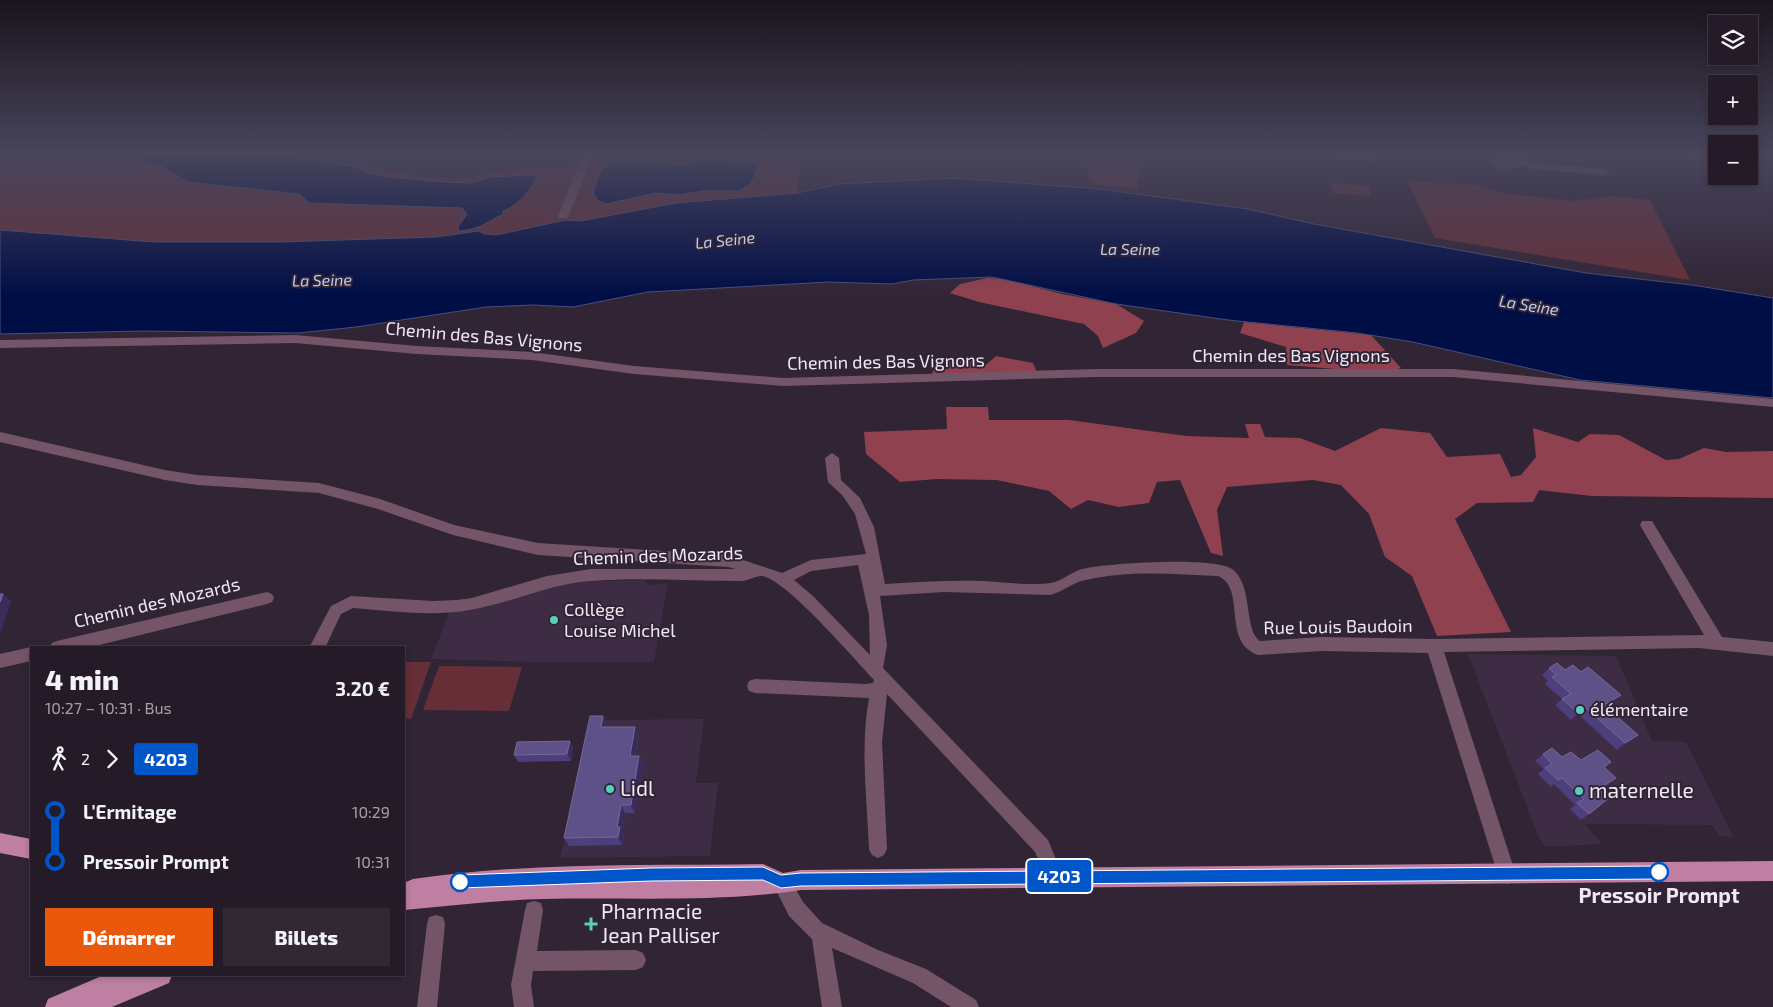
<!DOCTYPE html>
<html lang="fr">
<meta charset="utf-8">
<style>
body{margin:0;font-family:"Exo 2",sans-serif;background:#312834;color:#f1f3f6;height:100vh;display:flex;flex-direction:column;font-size:19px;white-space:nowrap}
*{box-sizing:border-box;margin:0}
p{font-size:16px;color:#a3a1a8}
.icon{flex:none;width:28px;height:28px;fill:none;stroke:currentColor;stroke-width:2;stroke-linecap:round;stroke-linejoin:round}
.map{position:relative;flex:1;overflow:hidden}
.panel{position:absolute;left:30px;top:646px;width:375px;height:330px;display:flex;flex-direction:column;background:#251b28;border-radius:0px;box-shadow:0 2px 8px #0003,0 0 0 1px #423945}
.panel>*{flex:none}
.badge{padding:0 10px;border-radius:4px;font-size:18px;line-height:32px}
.tools{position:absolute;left:1708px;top:15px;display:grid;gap:10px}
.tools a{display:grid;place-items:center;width:50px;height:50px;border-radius:0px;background:#251b28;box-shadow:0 2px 8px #0003,0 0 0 1px #423945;font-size:25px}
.map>.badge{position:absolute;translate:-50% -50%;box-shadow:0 0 0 2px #fff}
.legs{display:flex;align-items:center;gap:8px;height:55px;padding:0 15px;font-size:16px}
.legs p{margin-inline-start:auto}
.headline{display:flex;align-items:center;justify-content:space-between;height:85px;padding:0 15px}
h1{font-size:28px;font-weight:800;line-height:38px}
.cta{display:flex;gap:10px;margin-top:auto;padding:10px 15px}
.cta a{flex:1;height:58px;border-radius:0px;background:#ea580c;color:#fff;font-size:20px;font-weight:800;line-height:58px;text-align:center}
.cta a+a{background:#312834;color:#f1f3f6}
ul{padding:0 15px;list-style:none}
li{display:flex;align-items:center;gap:18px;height:50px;font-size:19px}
li i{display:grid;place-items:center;width:8px;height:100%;margin:0 6px;background:currentColor}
li i::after{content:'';width:12px;height:12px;margin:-6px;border:4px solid;border-radius:50%;background:#251b28}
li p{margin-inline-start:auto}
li:first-child i{background:linear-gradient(#0000 50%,currentColor 0)}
li:last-child i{background:linear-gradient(currentColor 50%,#0000 0)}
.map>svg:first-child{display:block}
.built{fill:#3d2c43}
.green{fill:#662f38}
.forest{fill:#90414f}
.water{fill:#000e46;stroke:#484f7a}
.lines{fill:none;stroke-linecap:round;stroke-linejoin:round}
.minor{fill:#745567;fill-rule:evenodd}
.major{fill:#be7fa3;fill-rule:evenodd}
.wall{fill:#4c3f7b}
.shaded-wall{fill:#3a2c5a}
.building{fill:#5e5188;stroke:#756999}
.line-1{fill:#0055c8;stroke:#fff}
.poi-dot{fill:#5acebd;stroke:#312435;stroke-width:2}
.stop-1-dot{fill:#fff;stroke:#0055c8;stroke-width:2.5}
.labels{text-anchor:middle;stroke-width:4;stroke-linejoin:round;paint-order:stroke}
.far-water-label{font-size:16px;font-style:italic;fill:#b9ccf0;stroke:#312435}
.street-label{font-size:18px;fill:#f1e8f4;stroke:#312435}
.poi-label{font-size:18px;fill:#f1e8f4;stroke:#312435;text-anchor:start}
.near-poi-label{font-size:21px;fill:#f1e8f4;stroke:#312435;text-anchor:start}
.near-stop-label{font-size:21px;font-weight:bold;fill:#f1e8f4;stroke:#312435}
</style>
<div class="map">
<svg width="1773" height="1007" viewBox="0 0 1773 1007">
<rect width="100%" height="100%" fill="#312435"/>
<path class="built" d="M644 580 649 585 668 583 654 662H533L431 659 449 613 482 608 546 589 578 582Z
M1468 654 1616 656 1652 741 1686 742 1734 838 1720 836 1712 825 1585 824 1602 844 1546 847 1539 838Z
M704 719 696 783H718L710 856 560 858 590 720Z"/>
<path class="green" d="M0 155H300L424 177 467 179 494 171 592 165 596 155H803L797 193 676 203 581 221 566 220 496 235 485 234 478 231 436 237 281 242H154L0 230Z
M1082 155H1144L1137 188 1093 185Z
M1407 181 1478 185 1501 193 1572 201 1615 196 1650 200 1690 280 1435 238Z
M1331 183 1369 186 1371 196 1333 193Z
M404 662H431L411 719 404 718Z
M439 666 522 667 509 711 423 710Z"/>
<path class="forest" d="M1648 155H1716V161L1649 157Z
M987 278 1005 279 1062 294 1116 304 1144 321 1136 333 1103 348 1098 336 1084 324 979 302 950 293 960 284Z
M1244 322 1371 335 1401 368 1384 373 1287 365 1286 347 1240 333Z
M996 356 1033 363 1037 373 931 376 936 364 953 359 987 364Z
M946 407H988L989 420H1069L1186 436 1249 438 1245 424H1260L1265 437 1300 438 1335 451 1381 428 1430 433 1447 457 1500 454 1511 477 1521 475 1536 457 1533 428 1578 442 1590 434 1619 435 1666 460 1679 459 1704 448 1726 452 1773 451V498L1592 496 1539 490 1533 502 1477 503 1455 519 1511 632 1437 636 1412 576 1385 557 1369 514 1341 485 1313 480 1227 487 1217 510 1223 556 1211 553 1180 480 1157 482 1149 503 1119 507 1088 500 1071 509 1049 491 997 480 937 479 900 482 866 454 864 432 947 429Z"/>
<path class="water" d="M142 155H280L346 165 361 169 364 172 389 177 442 182 471 183 491 177 537 175C530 193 519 204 502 212L504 214C484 223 481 229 459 231L458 227 467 214 462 208 309 203 299 194 188 182 163 167 146 163Z
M699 160 755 162 758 167 751 184 739 191H703L678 195 656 193 606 204 598 201 593 193C596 184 600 168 610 163 620 158 662 164 676 165 683 166 692 162 699 160Z
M954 178 1099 189 1248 209 1314 224 1586 273 1692 285 1773 298V398L1580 380 1413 342 1357 333 1228 320 1116 304 992 277 913 280 892 284 829 282 648 292 573 307 533 305 486 307 356 327 298 333 145 331 0 334V230L154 242H281L436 237 478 231 485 234 496 235 566 220 581 221 676 203 797 193 838 184Z"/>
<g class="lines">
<path class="minor" d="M583 155H593L568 216 567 218H559L558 216Z
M1323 155H1384L1377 161 1328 158Z
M1435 155H1461C1455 160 1441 160 1435 155Z
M1508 155H1520L1535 163 1605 169 1610 172 1605 175 1533 169 1525 166 1501 170 1488 161ZM1515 160 1518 161 1501 162Z
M295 335 417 346 532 352 634 366 783 378 1096 369H1453L1773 399V407L1453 377H1096L783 386 634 374 532 360 417 354 295 343 0 348V340Z
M0 432 165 470 197 475 319 483 380 499 454 525 538 543 728 555 782 573 811 560 866 554 855 514 842 495 828 482 825 458 832 453 839 458 841 480 860 498 874 527 885 584C918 582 950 580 983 581 1005 582 1030 586 1051 583 1062 581 1071 572 1082 569 1106 563 1214 556 1232 569 1254 585 1243 630 1260 641L1322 637 1434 639 1704 635 1640 525 1642 521H1652L1722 637 1773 642V656L1699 648 1444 652 1516 875 1513 881 1507 884 1501 881 1498 875 1428 653 1322 651 1258 655C1221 642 1247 588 1218 576 1174 574 1128 570 1086 580 1073 582 1063 592 1050 595L944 592 880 596 887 645 883 668 1048 840 1063 876 1060 882 1054 885 1048 882 1035 852 887 694 882 742 887 849 884 855 878 858 872 855 869 849C867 799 860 747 869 698L755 693 749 691 747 686 749 681 755 679 866 684 873 683 874 680C857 662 783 576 761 576 756 576 749 580 743 581 693 581 641 577 591 581 549 584 511 603 470 610 432 617 391 611 353 608L341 614 325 648H309L331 606 351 596 433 601 457 600 472 598 547 576 591 569H736L728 567 538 555 453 535 378 509 319 493 197 485 165 480 0 442ZM858 565 869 615 870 655 814 597 794 580 811 571Z
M267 592 272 594 274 598 272 602 267 604 87 648H49L52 643 57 641Z
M31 647V661L0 668V654Z
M781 873 788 875 803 902 822 923 878 950 926 969 976 1000 979 1007H951L913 983 832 948 842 1007H822L812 939 789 916 772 882 774 875Z
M534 901 541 903 543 910 537 951 636 950 643 953 646 960 643 967 636 970 533 971 531 985 534 1007H514L511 985 525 910 527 903Z
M436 915 443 917 445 924 437 1007H417L427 924 429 917Z"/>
<path class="major" d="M0 833 31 839V859L0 853Z
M1773 861V881L801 890C717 903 629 897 544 899 497 900 450 906 404 910L406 882 413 879C529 862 646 866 763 864L783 873 801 870Z
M104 975H172L169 983 112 1007H45L48 999Z"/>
</g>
<path class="wall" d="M1549 668 1581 672 1621 695 1613 702 1606 706 1638 735 1617 750 1579 715 1571 720 1555 705 1562 699 1545 684 1548 681 1542 675Z
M603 716 607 725V727H635L639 736 635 756H639L643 764 635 813H625L622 831 624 835 622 845 569 846 564 838Z
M573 747 571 761 518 762 514 755Z
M1543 754 1581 760 1611 762 1604 767 1608 784 1600 790 1609 798 1581 820 1570 809 1575 805 1554 784 1551 787 1538 774 1544 769 1535 761Z"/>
<path class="shaded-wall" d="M3 594 11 601 0 636V602Z
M1621 695 1613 702 1597 712 1604 705Z
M1586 708 1579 715 1571 720 1578 713Z
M603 716 607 725 605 736 601 727Z
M635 727 639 736 633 764 630 756Z
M1638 735 1630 742 1617 750 1625 743Z
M570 741 573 747 571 761 567 754Z
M639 756 643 764 635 813 631 805Z
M621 805 625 813 622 831 624 835 622 845 618 837 617 827Z"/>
<path class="building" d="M0 594H3L0 602Z
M395 646 394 648H317V647Z
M1557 663 1565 670 1573 665 1581 672 1588 667 1621 695 1604 705 1638 735 1625 743 1586 708 1578 713 1562 699 1571 694 1552 677 1556 675 1549 668Z
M590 716H603L601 727H635L630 756H639L631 805H621L617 827H620L618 837 564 838Z
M570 741 567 754 514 755 517 742Z
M1552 748 1562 757 1571 752 1581 760 1598 750 1611 762 1604 767 1616 778 1599 789 1609 798 1589 814 1577 803 1584 799 1562 778 1558 780 1545 768 1552 764 1543 754Z"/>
<linearGradient id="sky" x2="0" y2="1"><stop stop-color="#1b141d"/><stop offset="0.52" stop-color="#48455c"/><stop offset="1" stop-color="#48455c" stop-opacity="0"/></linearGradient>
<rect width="1773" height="296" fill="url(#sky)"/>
<path class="line-1" d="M1659 866 1663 868 1665 872 1663 877 1659 879 801 886 781 888 763 880 651 881 460 888 456 886 454 882 456 877 460 875 651 868 763 867 781 875 801 873Z"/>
<g class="poi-dot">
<circle cx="554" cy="620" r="5"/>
<circle cx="1580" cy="710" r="5"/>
<circle cx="610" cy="789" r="5"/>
<circle cx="1579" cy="791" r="5"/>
<path d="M588.5 916.5h5v5h5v5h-5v5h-5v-5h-5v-5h5z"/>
</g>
<g class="stop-1-dot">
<circle cx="1659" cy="872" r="9"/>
<circle cx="460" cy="882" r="9"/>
</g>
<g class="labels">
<g class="far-water-label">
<text transform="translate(725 240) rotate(-6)" y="6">La Seine</text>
<text x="1130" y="255">La Seine</text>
<text transform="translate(322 280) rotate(-1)" y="6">La Seine</text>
<text transform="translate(1529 305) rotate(9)" y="6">La Seine</text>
</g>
<g class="street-label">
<text transform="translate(484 337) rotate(5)" y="6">Chemin des Bas Vignons</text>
<text x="1291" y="362">Chemin des Bas Vignons</text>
<text transform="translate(886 362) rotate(-1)" y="6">Chemin des Bas Vignons</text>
<text transform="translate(658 556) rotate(-2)" y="6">Chemin des Mozards</text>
<text transform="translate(157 603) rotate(-13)" y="6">Chemin des Mozards</text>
<text transform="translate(1338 627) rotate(-1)" y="6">Rue Louis Baudoin</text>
</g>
<g class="poi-label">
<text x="564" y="616">Collège<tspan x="564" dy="21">Louise Michel</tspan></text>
<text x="1590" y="716">élémentaire</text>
</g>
<g class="near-poi-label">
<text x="620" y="796">Lidl</text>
<text x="1589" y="798">maternelle</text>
<text x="601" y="919">Pharmacie<tspan x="601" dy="24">Jean Palliser</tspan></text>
</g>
<g class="near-stop-label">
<text x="1659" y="903">Pressoir Prompt</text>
</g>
</g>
</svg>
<div class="tools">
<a><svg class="icon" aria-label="layers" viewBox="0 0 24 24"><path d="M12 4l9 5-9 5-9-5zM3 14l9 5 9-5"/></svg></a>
<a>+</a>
<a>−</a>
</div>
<b class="badge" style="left:1059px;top:876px;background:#0055c8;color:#fff">4203</b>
<section class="panel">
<div class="headline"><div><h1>4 min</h1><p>10:27 – 10:31 · Bus</p></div><b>3.20 €</b></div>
<div class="legs"><svg class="icon" aria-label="walk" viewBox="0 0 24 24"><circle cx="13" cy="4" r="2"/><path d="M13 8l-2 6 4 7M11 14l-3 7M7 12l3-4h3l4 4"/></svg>2<svg class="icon" aria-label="forward" viewBox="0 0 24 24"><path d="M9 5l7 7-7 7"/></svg><b class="badge" style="background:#0055c8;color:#fff">4203</b></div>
<ul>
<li><i style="color:#0055c8"></i><b>L'Ermitage</b><p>10:29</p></li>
<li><i style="color:#0055c8"></i><b>Pressoir Prompt</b><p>10:31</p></li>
</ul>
<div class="cta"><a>Démarrer</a><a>Billets</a></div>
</section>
</div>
